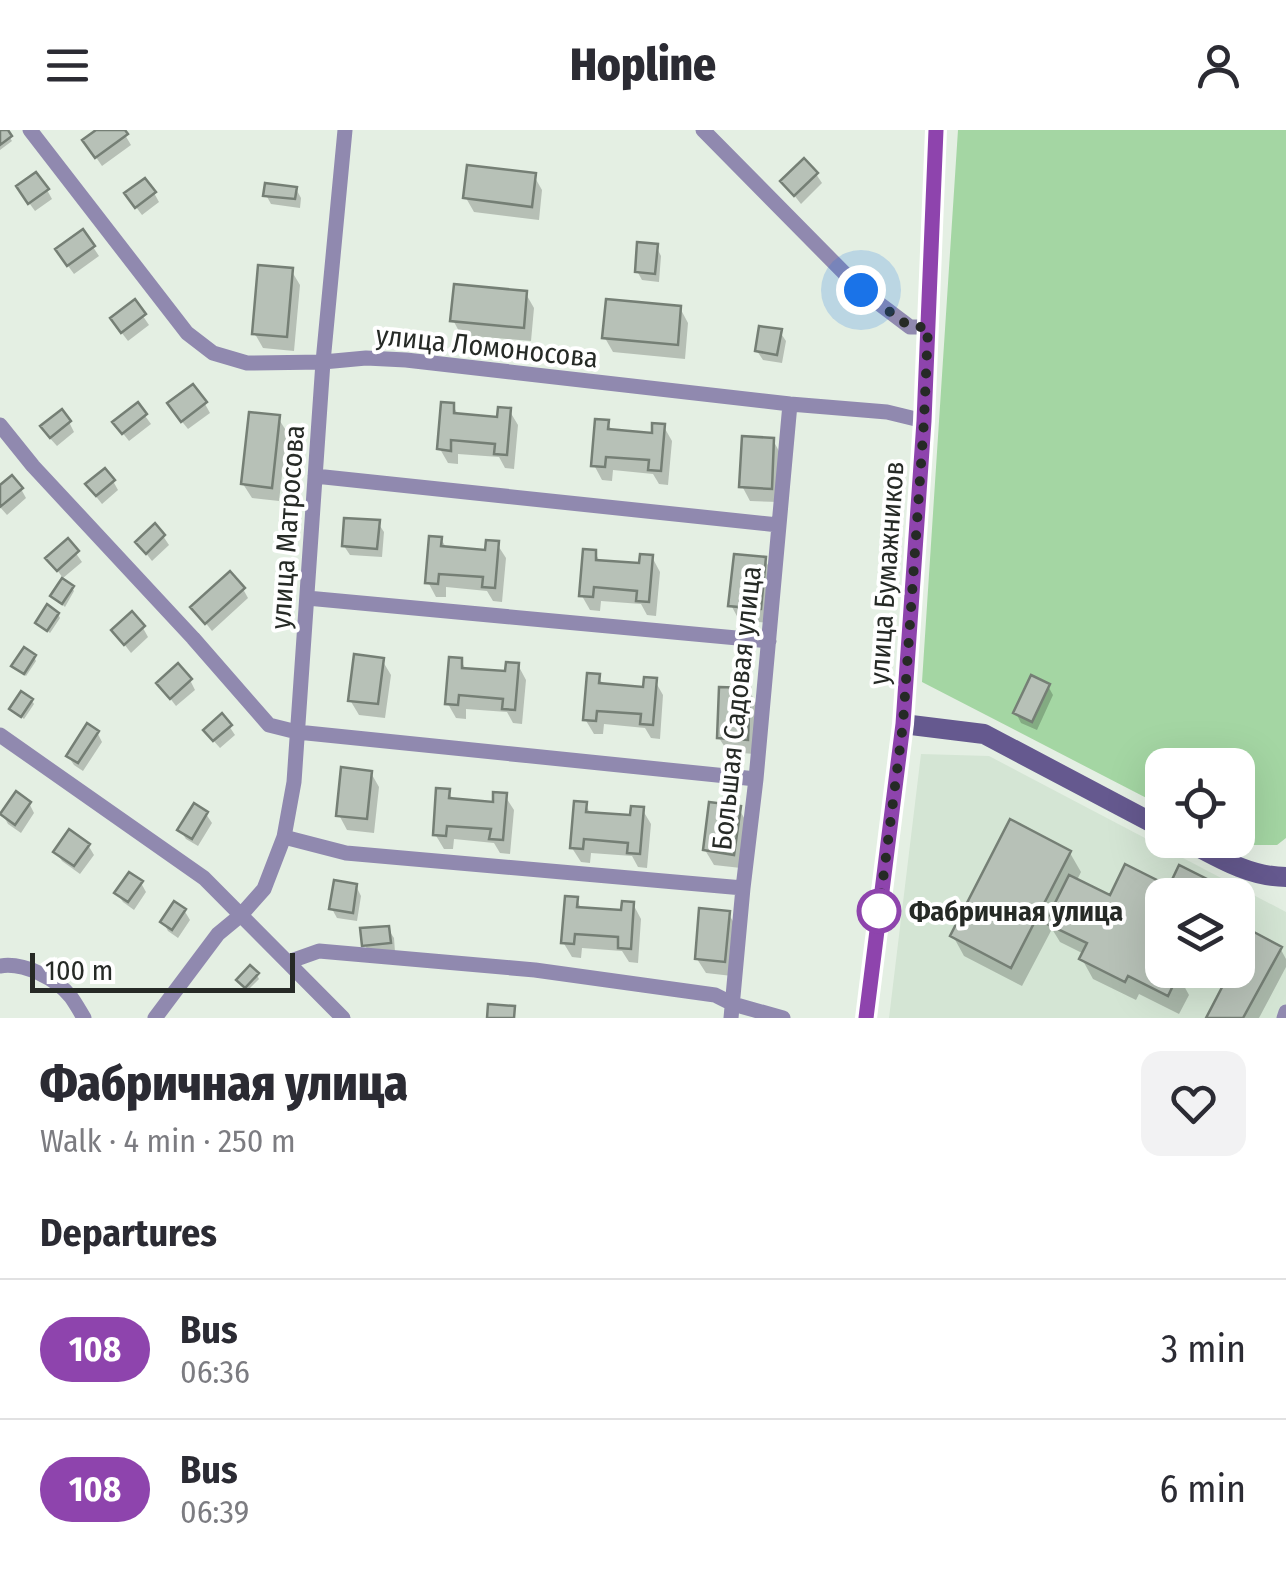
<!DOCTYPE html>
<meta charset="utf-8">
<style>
body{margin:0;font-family:"Fira Sans Condensed",sans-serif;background:#f2f2f3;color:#2b2b33;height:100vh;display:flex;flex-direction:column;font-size:38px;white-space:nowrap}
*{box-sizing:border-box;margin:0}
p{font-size:32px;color:#7c7c81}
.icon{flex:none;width:55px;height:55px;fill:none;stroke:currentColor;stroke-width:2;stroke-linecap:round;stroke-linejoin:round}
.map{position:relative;height:888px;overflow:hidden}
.side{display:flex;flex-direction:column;background:#fff;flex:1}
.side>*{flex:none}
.badge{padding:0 20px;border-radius:32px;font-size:35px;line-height:65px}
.fabs{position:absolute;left:1145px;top:618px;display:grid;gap:20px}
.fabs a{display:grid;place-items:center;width:110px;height:110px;border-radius:20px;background:#fff;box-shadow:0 10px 40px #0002;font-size:50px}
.scale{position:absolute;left:30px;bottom:25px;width:265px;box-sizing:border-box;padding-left:10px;border:5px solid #262a26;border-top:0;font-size:28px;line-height:35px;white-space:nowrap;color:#262a26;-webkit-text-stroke:8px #fff;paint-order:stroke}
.you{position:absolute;width:50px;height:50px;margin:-25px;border:8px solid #fff;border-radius:50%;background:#1a73e8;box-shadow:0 0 0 15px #1a73e833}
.map>.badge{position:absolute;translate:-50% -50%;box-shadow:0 0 0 5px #fff}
h2{padding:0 40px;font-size:38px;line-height:90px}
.round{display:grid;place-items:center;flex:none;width:105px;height:105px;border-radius:20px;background:#f2f2f3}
.head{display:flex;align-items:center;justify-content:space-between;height:170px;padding:0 40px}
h1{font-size:48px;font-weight:800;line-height:75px}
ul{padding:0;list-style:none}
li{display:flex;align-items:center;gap:30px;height:140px;padding:0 40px;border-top:2px solid #e1e1e2}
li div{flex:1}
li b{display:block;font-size:38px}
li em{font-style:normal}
li .badge{min-width:110px;font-weight:700;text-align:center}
header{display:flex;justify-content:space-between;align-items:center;height:130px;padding:0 40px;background:#fff;font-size:45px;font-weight:800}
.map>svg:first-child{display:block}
.built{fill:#d4e5d4;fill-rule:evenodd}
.green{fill:#a4d6a3}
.shadow{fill:#0003}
.building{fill:#b7c1b7;stroke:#757f75;stroke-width:2.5}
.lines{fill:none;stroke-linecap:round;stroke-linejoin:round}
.minor{stroke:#9089af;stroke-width:15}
.tertiary{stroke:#9089af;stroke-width:20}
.secondary{stroke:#65598f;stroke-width:20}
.line-casing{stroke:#fff;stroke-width:22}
.line{stroke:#8e44ad;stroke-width:15}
.walk{stroke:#262a26;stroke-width:10;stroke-dasharray:0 18}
.stop-dot{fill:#fff;stroke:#8e44ad;stroke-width:5}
.labels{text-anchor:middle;stroke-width:8;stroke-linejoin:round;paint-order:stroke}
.street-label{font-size:28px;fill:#262a26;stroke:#fff}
.stop-label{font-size:28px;font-weight:bold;fill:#262a26;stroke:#fff;text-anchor:start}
</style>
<header><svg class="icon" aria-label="menu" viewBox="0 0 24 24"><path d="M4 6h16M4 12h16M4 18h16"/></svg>Hopline<svg class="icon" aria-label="person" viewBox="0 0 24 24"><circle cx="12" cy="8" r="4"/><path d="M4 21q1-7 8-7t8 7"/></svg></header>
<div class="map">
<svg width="1286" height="888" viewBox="0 0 1286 888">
<rect width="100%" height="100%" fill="#e4efe3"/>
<path class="built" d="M921 624 989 626 1286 782V888H889ZM1162 765H1238V840H1162Z"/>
<path class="green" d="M958 0H1286V708L1277 715H1238L1229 710H1238V635H1162V676L922 552Z"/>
<path class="shadow" d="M5 0 12 11 0 20V1Z
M100 0H122L131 15 102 36 91 20Z
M816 44 822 53 801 74 783 51Z
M534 46 542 60 539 90 474 82 466 68Z
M296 59 301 68 300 78 271 74 266 65Z
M47 60 52 69 35 81 24 66Z
M154 63 159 72 142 85 133 73Z
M656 116 661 126 659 152 642 150 637 141Z
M93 117 99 126 74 144 63 129Z
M291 140 300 155 294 221 263 218 255 204Z
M526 164 534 178 531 211 461 205 453 190Z
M134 173 149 195 128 211 118 198Z
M680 178 688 193 685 229 613 222 605 208Z
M780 202 786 211 782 233 763 230 757 221Z
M205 274 210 283 188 299 175 283Z
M137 275 151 294 129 311 121 301Z
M453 276 459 286 499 289 509 280 518 295 514 339 505 338 499 327 458 324V334L448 333 440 319Z
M278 288 287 302 279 371 252 368 243 354Z
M69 292 74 302 57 316 48 306Z
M607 292 613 302 654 306 664 297 672 311 668 355 659 354 653 344 613 340 612 351 602 350 594 335Z
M773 310 781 325 779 372 750 371 742 356Z
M113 351 118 360 102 374 94 364Z
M0 358 21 359 26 368 7 385 0 377Z
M378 393 384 402 382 427 350 425 344 416Z
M163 406 169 415 152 431 138 413Z
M441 409 447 419 487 423 497 414 506 428 502 472 493 471 487 461 446 457V467H436L428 452Z
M68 412 82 432 63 448 48 428Z
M595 423 601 433 642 436 652 427 660 442 656 486 647 485 641 474 601 471 600 481 590 480 582 466Z
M765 430 773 444 768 493 739 490 731 475Z
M72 458 74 461 65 477 53 466Z
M243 459 248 468 212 501 193 477Z
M58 484 60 488 50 503 38 493Z
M143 498 148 507 131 523 114 501Z
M34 527 36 531 26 546 14 536Z
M382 530 391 545 385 588 359 585 350 570Z
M461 531 467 541 508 544 518 535 526 550 522 594 513 593 507 582 466 579V589L456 588 448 574Z
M598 546 604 556 645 560 655 551 663 565 660 609 651 608 645 598 604 594 603 604H594L585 589Z
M190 550 195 560 176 576 159 554Z
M1048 556 1053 565 1037 600 1021 593 1016 583Z
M749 560 757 575 755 624 728 622 719 608Z
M32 571 34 574 24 589 12 579Z
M229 596 235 605 220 618 212 609Z
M97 602 102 612 83 641 74 635 68 626Z
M371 643 379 657 374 703 347 700 339 685Z
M448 661 454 671 495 674 505 666 514 680 510 724 500 723 494 713 454 709 453 719H444L435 704Z
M29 673 34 683 21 703 8 694 3 685Z
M586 675 591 685 632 688 642 679 651 694 647 738 638 737 632 726 591 723 590 733 581 732 572 718Z
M739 679 747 693 741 738 714 735 705 720Z
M206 684 212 693 198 716 186 709 180 700Z
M88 715 94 725 80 744 62 731 56 722Z
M1070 723 1081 742 1076 752 1111 769 1211 754 1218 765H1162V840H1190L1183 854 1189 865 1179 884 1139 864 1136 870 1093 849 1082 829 1084 824 1060 812 1052 799 1022 856 964 826 953 806Z
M141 753 146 762 134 780 123 772 117 763Z
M356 756 361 766 357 791 337 788 332 779Z
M577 770 582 780 623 783 633 774 641 789 638 833 629 832 622 821 582 818 581 828 572 827 563 812Z
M184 780 190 790 178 808 168 801 163 792Z
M728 783 737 798 732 846 706 843 697 829Z
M388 799 394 808 395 822 370 825 365 815Z
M1253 804 1280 818 1286 829V837L1259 888H1209L1234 840H1238V834Z
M257 845 259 849 248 860 241 854Z"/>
<path class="building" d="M0 0H8L12 6 0 15Z
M96 0H125L128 4 95 28 82 10Z
M804 28 818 43 794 66 780 51Z
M467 35 536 43 532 77 463 68Z
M36 42 49 59 28 74 16 56Z
M145 48 156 62 135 78 124 63Z
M265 53 297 57 295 69 263 66Z
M83 99 95 116 67 136 55 119Z
M637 112 658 114 655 144 635 142Z
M258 135 293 138 287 207 252 204Z
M454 154 527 161 524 198 450 191Z
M135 169 146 184 121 203 110 188Z
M606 169 681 176 678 215 602 208Z
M759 196 782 199 777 225 755 221Z
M193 254 207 272 181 292 167 273Z
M138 272 147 284 122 304 112 292Z
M441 272 454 273V283L497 287 498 277 511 278 507 325 494 324 495 314 451 310V321L437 319Z
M62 279 71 291 50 308 40 296Z
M249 282 280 285 272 358 241 354Z
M595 289 609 290 608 299 652 303V293L665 294 661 341 648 340 649 330 606 327 605 337 591 336Z
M742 306 774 308 772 359 739 357Z
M105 338 115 350 96 366 85 354Z
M12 345 23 358 0 377V355Z
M344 388 380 390 377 419 342 416Z
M155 393 165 405 146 424 135 412Z
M429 406 442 407 441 416 485 420 486 410 499 411 495 458 482 457 483 447 439 444 438 454 425 453Z
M68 408 79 421 57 441 45 428Z
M583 419 596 420V430L639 433 640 424 653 425 649 472 636 471 637 461 594 457 593 467 579 466Z
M734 424 766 427 761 479 728 476Z
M230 441 245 458 205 494 190 477Z
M62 448 74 456 62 474 50 466Z
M47 474 59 483 47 501 35 493Z
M132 481 145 496 124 515 111 500Z
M24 517 36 525 24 544 11 536Z
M354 524 384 528 378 574 348 571Z
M449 527 462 528V538L505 541 506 532 519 533 515 580 502 579 503 569 459 565 458 575 445 574Z
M178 533 192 549 170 569 156 553Z
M587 543 600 544 599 553 643 557 644 547 657 548 653 595 640 594 641 584 597 581 596 591 583 590Z
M1031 545 1050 554 1032 592 1013 583Z
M719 557 750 558 748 610 717 608Z
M21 561 33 569 21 587 9 579Z
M222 583 232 595 213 611 203 600Z
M87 593 99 601 78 633 66 626Z
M341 637 372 641 367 689 336 686Z
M436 658 450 659 449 668 493 672V662L507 663 503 710 489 709 491 699 447 696 446 706 433 705Z
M16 661 31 672 15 695 0 684Z
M574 671 587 672 586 682 630 685 631 676 644 677 640 724 627 723 628 713 584 709 583 719 570 718Z
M709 672 741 676 734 725 703 720Z
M194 673 208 682 192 709 177 700Z
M1010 689 1071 721 1011 838 950 806Z
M69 699 90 714 74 736 53 722Z
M1125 734 1169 756 1179 735 1213 752 1206 765H1162V840H1173L1179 843 1168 866 1128 846 1125 852 1079 829 1087 813 1045 793 1069 745 1110 765Z
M129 742 143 751 128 772 114 763Z
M334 750 357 754 353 783 329 779Z
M565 766 578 767 577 777 621 780 622 771 634 772 631 819 618 818V807L575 804 574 814 561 813Z
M174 771 186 779 172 800 160 792Z
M699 778 730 781 725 832 695 829Z
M389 796 391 813 362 816 360 798Z
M1252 801 1282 817 1243 888H1206L1231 840H1238V828Z
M250 835 259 843 245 858 236 850Z
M488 874 515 876 514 888H487Z"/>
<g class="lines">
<path class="minor" d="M30 0 187 203 213 223 247 233 323 232 366 228 406 230 790 274 887 282 924 291
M703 0 861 160 910 197H928
M0 295 33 336 193 508 269 595 297 602 756 649
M315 346 778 395
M307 468 769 511
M0 605 204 748 343 888
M284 707 346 723 743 758
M288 832 319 821 535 840 715 865 733 874 783 888
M0 836C24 832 57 849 71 867 76 874 80 881 84 888
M155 888 218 804 241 785 264 759 284 707 294 652 323 232 345 0
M731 888 743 758 756 649 790 274
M1284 888 1286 882"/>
<path class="tertiary" d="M903 594 924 291 936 0"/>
<path class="secondary" d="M1185 710C1217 727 1249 747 1286 747
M866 888 903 594 984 604 1162 698"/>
</g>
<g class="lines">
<defs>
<path id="line" d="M866 888 903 594 924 291 936 0"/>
</defs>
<use href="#line" class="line-casing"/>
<use href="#line" class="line"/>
<path class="walk" d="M861 160 910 197H928L924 291 903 594 879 781"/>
</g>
<circle class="stop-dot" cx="879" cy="781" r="20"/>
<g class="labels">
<g class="street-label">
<text transform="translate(487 216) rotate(6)" y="10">улица Ломоносова</text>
<text transform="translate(287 397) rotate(-86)" y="10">улица Матросова</text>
<text transform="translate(886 443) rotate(-86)" y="10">улица Бумажников</text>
<text transform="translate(736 578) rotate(-84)" y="10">Большая Садовая улица</text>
</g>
<g class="stop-label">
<text x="909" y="791">Фабричная улица</text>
</g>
</g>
</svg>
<div class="fabs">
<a><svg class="icon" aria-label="locate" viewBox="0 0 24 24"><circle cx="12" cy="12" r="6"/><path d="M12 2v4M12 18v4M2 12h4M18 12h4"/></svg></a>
<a><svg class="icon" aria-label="layers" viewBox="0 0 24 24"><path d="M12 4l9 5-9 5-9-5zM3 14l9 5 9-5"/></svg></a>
</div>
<div class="scale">100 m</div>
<div class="you" style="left:861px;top:160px"></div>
</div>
<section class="side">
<div class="head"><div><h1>Фабричная улица</h1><p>Walk · 4 min · 250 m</p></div><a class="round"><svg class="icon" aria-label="heart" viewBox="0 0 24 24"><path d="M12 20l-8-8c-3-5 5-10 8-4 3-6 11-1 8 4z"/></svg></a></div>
<h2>Departures</h2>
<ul>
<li><span class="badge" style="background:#8e44ad;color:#fff">108</span><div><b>Bus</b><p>06:36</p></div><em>3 min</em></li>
<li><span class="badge" style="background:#8e44ad;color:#fff">108</span><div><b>Bus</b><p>06:39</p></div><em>6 min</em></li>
</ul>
</section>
